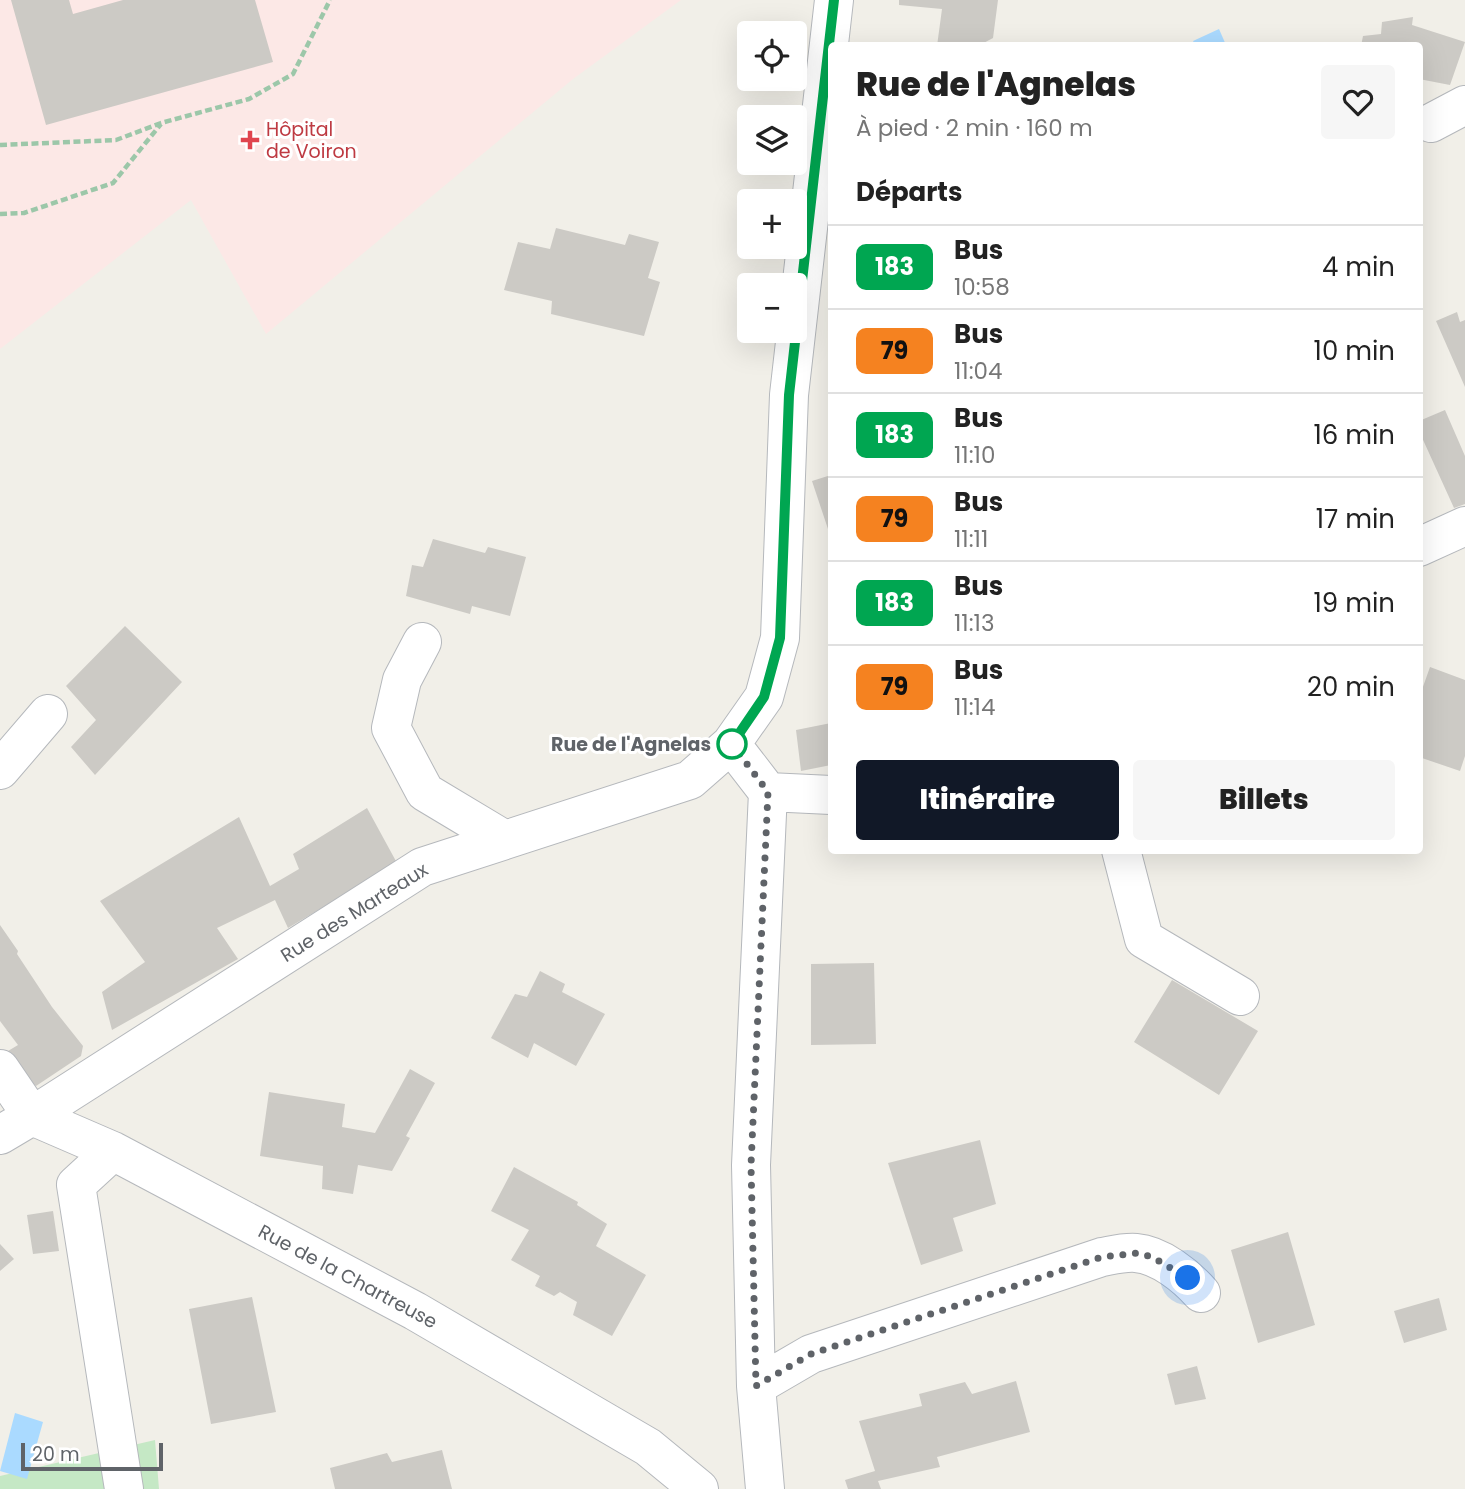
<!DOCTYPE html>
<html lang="fr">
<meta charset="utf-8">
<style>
body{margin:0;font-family:Poppins,sans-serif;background:#f6f6f6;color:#222;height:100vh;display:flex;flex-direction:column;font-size:26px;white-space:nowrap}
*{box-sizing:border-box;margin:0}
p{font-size:23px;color:#767676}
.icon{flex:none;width:38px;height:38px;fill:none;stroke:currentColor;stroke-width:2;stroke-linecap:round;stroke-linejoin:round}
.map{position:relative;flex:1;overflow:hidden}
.details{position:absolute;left:828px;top:42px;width:595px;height:812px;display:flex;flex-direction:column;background:#fff;border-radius:7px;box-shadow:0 7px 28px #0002}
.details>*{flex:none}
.badge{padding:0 14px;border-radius:10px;font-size:24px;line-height:46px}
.fabs{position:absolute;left:737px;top:21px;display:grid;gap:14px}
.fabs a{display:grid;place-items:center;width:70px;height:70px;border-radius:7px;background:#fff;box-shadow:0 7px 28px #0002;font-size:35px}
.scale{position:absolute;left:21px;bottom:18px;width:142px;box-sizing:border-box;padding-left:7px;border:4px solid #5f6368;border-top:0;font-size:19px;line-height:24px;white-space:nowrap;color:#5f6368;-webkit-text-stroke:5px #fff;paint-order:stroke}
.you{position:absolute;width:35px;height:35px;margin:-18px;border:5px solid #fff;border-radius:50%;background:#1a73e8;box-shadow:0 0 0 10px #1a73e833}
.map>.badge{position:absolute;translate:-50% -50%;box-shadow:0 0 0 4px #fff}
h2{padding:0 28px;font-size:26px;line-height:63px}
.round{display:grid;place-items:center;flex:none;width:74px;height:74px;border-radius:7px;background:#f6f6f6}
.overview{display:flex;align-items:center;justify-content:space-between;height:119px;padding:0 28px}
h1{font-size:33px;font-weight:800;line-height:52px}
.button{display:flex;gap:14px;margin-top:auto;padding:14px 28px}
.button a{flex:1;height:80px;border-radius:7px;background:#111827;color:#fff;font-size:28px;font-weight:800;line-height:80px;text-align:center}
.button a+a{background:#f6f6f6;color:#222}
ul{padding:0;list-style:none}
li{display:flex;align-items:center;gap:21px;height:84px;padding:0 28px;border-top:2px solid #e0e0e0}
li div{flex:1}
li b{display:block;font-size:26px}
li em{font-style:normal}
li .badge{min-width:77px;font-weight:700;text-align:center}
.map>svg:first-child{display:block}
.medical{fill:#fce8e6}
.green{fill:#c5e8c5}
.water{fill:#aadaff}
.building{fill:#cccac5}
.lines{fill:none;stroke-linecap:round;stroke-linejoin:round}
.minor-casing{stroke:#b5b8bc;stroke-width:40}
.path{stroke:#9cc7a9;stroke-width:4.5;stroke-dasharray:7 3.5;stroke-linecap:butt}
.minor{stroke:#fff;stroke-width:38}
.line-casing{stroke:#fff;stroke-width:16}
.line{stroke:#00a651;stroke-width:10}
.walk{stroke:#5f6368;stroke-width:7;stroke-dasharray:0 12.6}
.health-dot{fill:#e0444e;stroke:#fff;stroke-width:2.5}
.stop-dot{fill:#fff;stroke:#00a651;stroke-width:3.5}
.labels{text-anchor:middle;stroke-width:6;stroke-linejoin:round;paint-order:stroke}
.health-label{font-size:19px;fill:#be3a42;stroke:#fff;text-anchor:start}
.stop-label{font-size:19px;font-weight:bold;fill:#5f6368;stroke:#fff;text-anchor:end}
.street-label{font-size:19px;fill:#5f6368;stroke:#fff}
</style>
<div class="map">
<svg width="1465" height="1489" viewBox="0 0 1465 1489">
<rect width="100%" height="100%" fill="#f1efe8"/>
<path class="medical" d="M0 0H681L573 79 266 334 191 200 0 349Z"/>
<path class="green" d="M155 1440 159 1489H0V1476Z"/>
<path class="water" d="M1219 29 1226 45H1195L1193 41Z
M15 1413 43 1422 27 1479 0 1471Z"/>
<path class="building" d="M11 0H69L73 14 123 0H255L273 62 46 125Z
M899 0H998L993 38 978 46H937L942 9 899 5Z
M1413 17 1412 25 1465 42 1450 85 1419 79V46H1361L1363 36 1381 34 1382 22Z
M556 228 625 245 629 234 659 242 648 278 660 282 644 336 551 314 552 301 504 290 518 242 550 249Z
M1457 312 1460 322 1465 320V387L1436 321Z
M1445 410 1465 456V504L1454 508 1419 431V421Z
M831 475V538L812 481Z
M433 539 485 553 488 547 526 557 510 616 472 606 470 614 406 596 412 565 423 567Z
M125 626 182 682 95 775 71 747 96 720 66 686Z
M1430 667 1465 680V756L1460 771 1419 757V698Z
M831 723V765L801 771 796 730Z
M367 808 397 863 288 928 275 900 217 928 238 959 112 1030 102 992 145 962 100 901 239 817 270 886 299 869 293 854Z
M0 925 18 951 17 954 52 1007 83 1046 81 1056 36 1086 15 1072 3 1054 18 1045 0 1021Z
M874 963 876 1044 811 1045V964Z
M540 971 565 984 562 992 605 1014 576 1066 534 1043 528 1058 491 1038 515 994 527 997Z
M1172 980 1258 1031 1219 1095 1134 1042Z
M410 1069 435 1083 406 1136 410 1138 392 1171 358 1165 353 1194 322 1189 323 1166 260 1156 269 1092 345 1104 342 1127 375 1133Z
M980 1140 996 1204 953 1218 963 1251 921 1265 888 1163Z
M514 1167 578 1202 577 1205 607 1224 596 1246 646 1275 612 1336 573 1315 577 1302 560 1292 554 1296 535 1286 540 1276 511 1260 529 1230 491 1211Z
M53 1211 59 1251 33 1254 27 1215Z
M1288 1232 1315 1325 1258 1343 1231 1250Z
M0 1244 14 1259 0 1271Z
M252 1297 276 1412 211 1424 189 1309Z
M1439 1298 1447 1330 1404 1343 1394 1311Z
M1197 1366 1206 1399 1175 1405 1167 1374Z
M1016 1381 1030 1432 937 1457 940 1467 878 1481 881 1489H848L845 1480 875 1471 859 1421 922 1406 919 1394 965 1382 972 1394Z
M442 1450 452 1489H335L330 1468 387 1453 392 1462Z"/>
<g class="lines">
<defs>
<path id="minor" d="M1431 123 1465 105
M1419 547 1465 526
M422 642 402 680 391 728 425 792 505 840
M731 744 768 792 751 1165 756 1386 765 1489
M0 770 48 714
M768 792 831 795
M1121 850 1144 939 1240 996
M0 1069 32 1116 113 1151 415 1311 648 1447 699 1489
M0 1135 32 1116 422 867 690 780 731 744 764 697 780 638 789 395 834 0
M113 1151 76 1185 124 1489
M756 1386 811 1354 1102 1257C1113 1255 1125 1252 1136 1253 1160 1255 1186 1276 1201 1293"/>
</defs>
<use href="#minor" class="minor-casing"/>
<path class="path" d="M0 145 116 140 161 123 249 99 293 74 330 0
M0 214 24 213 113 183 161 124"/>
<use href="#minor" class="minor"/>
</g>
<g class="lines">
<defs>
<path id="line" d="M732 744 764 697 780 638 789 395 834 0"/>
</defs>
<use href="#line" class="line-casing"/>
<use href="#line" class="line"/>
<path class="walk" d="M732 744 768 792 751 1165 756 1386 811 1354 1102 1257 1138 1253 1152 1257 1188 1278"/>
</g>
<path class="health-dot" d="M246.5 129.5h7v7h7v7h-7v7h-7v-7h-7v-7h7z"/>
<circle class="stop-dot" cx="732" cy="744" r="14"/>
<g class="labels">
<g class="health-label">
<text x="266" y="136">Hôpital<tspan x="266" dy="22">de Voiron</tspan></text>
</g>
<g class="stop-label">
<text x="711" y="751">Rue de l'Agnelas</text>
</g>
<g class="street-label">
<text transform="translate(354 912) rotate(-32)" y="7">Rue des Marteaux</text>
<text transform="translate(348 1276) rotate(28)" y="7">Rue de la Chartreuse</text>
</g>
</g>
</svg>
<div class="fabs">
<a><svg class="icon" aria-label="locate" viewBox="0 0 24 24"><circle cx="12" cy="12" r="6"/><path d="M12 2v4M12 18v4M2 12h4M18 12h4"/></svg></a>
<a><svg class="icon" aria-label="layers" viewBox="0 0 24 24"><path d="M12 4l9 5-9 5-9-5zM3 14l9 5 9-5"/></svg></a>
<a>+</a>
<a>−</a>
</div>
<div class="scale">20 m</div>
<div class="you" style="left:1188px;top:1278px"></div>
<section class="details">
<div class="overview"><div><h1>Rue de l'Agnelas</h1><p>À pied · 2 min · 160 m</p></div><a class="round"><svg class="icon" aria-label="heart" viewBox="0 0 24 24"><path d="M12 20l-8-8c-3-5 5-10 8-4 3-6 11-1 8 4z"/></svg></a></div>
<h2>Départs</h2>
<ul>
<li><span class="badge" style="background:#00a651;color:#fff">183</span><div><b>Bus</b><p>10:58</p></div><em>4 min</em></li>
<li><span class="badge" style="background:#f58220;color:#111">79</span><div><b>Bus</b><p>11:04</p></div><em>10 min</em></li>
<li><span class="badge" style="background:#00a651;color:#fff">183</span><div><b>Bus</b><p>11:10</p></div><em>16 min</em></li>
<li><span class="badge" style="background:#f58220;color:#111">79</span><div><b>Bus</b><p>11:11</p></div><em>17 min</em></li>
<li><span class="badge" style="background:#00a651;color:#fff">183</span><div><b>Bus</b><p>11:13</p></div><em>19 min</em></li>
<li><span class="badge" style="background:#f58220;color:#111">79</span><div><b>Bus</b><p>11:14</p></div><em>20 min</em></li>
</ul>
<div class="button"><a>Itinéraire</a><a>Billets</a></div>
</section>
</div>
